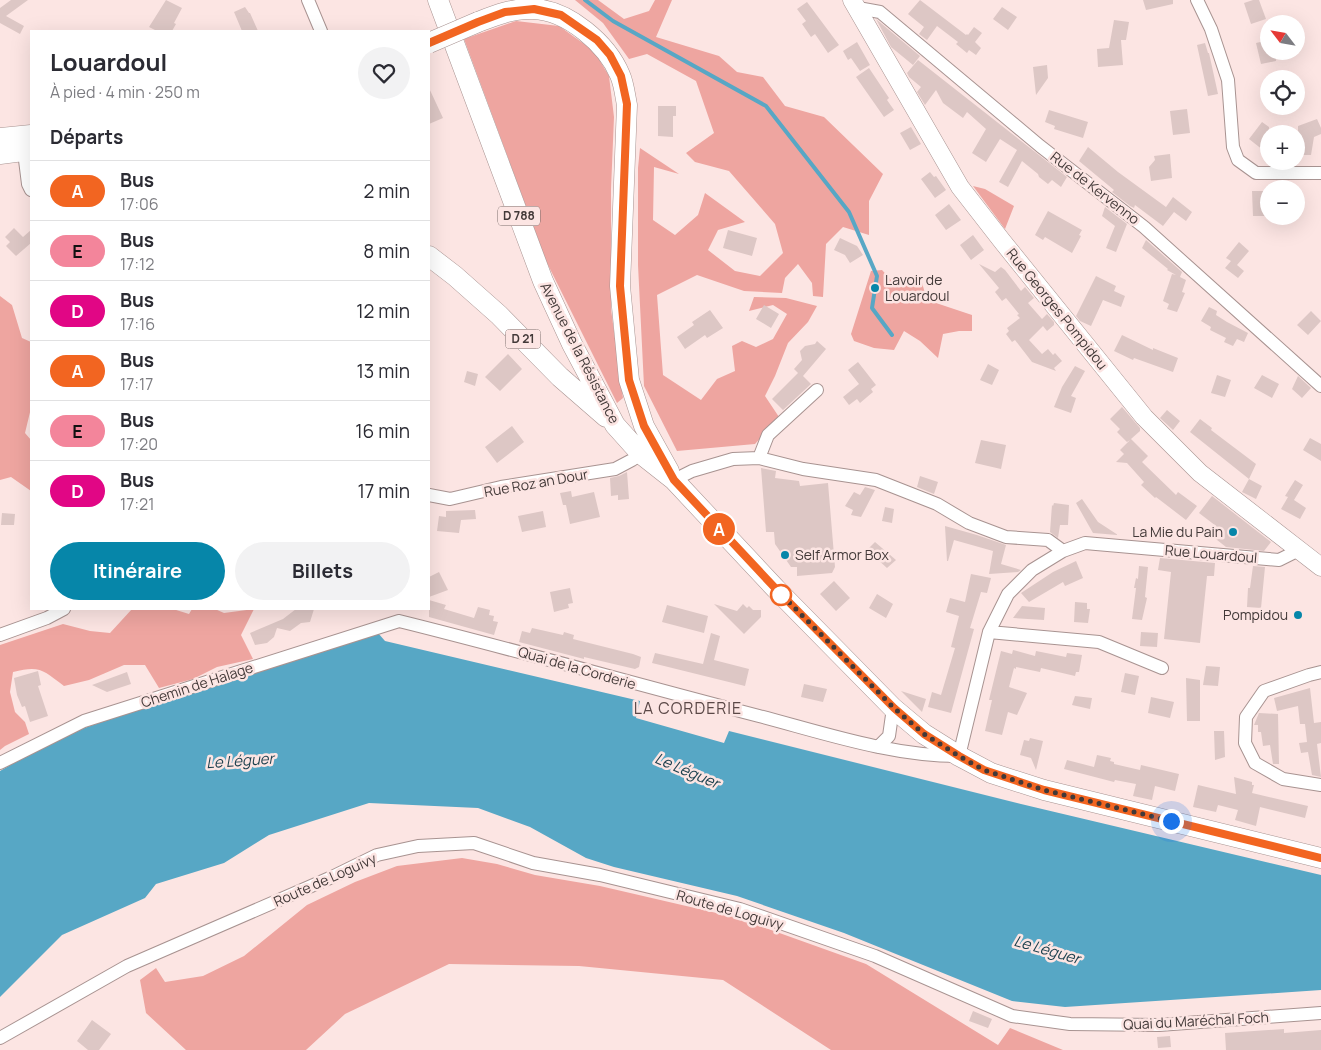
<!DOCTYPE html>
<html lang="fr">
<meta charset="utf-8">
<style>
body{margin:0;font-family:Manrope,sans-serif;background:#f2f2f3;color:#2b2b33;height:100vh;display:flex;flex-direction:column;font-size:19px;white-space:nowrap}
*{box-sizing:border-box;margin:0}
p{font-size:16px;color:#7c7c81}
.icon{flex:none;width:28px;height:28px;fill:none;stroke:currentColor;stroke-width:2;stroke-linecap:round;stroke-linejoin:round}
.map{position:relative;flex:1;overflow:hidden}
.panel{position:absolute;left:30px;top:30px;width:400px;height:580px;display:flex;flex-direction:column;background:#fff;border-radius:0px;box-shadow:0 5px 20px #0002}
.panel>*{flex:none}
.badge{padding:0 10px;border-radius:16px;font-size:18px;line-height:32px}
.needle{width:32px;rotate:301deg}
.tools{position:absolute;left:1260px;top:15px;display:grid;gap:10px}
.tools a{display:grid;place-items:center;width:45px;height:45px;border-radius:50%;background:#fff;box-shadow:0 5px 20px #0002;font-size:25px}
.you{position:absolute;width:25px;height:25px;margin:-12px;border:4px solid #fff;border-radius:50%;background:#1a73e8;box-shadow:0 0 0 8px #1a73e833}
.map>.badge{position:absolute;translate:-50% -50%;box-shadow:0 0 0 2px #fff}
h2{padding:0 20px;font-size:19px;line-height:45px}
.round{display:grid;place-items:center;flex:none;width:52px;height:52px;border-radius:26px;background:#f2f2f3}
.headline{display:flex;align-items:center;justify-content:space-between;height:85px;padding:0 20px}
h1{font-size:24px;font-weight:700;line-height:38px}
.action{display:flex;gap:10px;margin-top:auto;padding:10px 20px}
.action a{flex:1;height:58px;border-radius:30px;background:#0686a9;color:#fff;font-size:20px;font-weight:700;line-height:58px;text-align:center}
.action a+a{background:#f2f2f3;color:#2b2b33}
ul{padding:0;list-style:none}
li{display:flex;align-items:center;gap:15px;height:60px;padding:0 20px;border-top:1px solid #e1e1e2}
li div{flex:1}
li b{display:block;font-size:19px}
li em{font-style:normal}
li .badge{min-width:55px;font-weight:700;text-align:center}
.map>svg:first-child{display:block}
.green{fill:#eea5a0}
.water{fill:#57a7c5}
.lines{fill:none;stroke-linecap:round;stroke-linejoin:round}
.stream{stroke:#57a7c5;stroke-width:4}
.building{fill:#ddc7c5}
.street-casing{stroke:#a89391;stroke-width:14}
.secondary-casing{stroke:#a89391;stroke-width:19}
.primary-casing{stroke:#a89391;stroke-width:21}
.street{stroke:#fff;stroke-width:12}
.secondary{stroke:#fff;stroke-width:18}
.primary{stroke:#fff;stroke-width:20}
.primary-bridge-casing{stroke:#a89391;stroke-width:21;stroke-linecap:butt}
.primary-bridge{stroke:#fff;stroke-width:20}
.line-casing{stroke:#fff;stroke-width:11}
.line{stroke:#f26521;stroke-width:8}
.walk{stroke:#423938;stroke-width:5;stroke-dasharray:0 9}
.poi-dot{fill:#0686a9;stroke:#fce5e3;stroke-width:2}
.stop-dot{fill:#fff;stroke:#f26521;stroke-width:2.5}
.labels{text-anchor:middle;stroke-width:5;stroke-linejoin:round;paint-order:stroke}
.shield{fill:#fce5e3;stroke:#7a6d6b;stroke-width:1}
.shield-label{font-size:12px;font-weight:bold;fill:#423938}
.street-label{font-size:14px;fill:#423938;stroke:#fce5e3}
.poi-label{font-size:14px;fill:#423938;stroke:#fce5e3;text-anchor:start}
.water-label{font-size:15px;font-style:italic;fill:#193e4c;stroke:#fce5e3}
.quarter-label{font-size:16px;letter-spacing:1px;fill:#5b4847;stroke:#fce5e3}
</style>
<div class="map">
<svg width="1321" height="1050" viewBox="0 0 1321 1050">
<rect width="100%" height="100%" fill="#fce5e3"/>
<path class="green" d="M575 0H598L624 19 649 11 655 0H672L656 37 719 56 737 72 763 77 785 106 824 117 883 174 869 201V235L843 227 826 244 823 297 813 296 812 283 798 264 785 278 782 293 744 291 697 275 657 295 663 375 701 400 717 379 735 371 732 346 742 341 756 347 773 339 787 314 773 305 749 311 754 297 786 298 817 306 808 322 788 343 775 376 765 396 779 417 755 444 677 451 644 386 638 265V168L640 148 679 174 654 167 653 220 675 235 698 215 705 193 745 222 718 230 708 250 735 271 760 276 783 253 775 224 729 171 695 162 686 153 714 133 696 81 647 54 629 59 603 23Z
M516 21 559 26 594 51 609 76 614 117 611 189V309L623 398 617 403 547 263 464 39Z
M973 186 985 189 1014 206 1005 229Z
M882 270 892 281 920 276 927 300 972 315V331H959L943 334 938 358 920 341 904 331 894 350 874 348 854 341 851 334 871 271Z
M0 296 12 305 22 338 31 342V408L25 433 31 440V491L11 477 0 480Z
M132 609H173L189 614 192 609H215L224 613 254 609 241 635 253 659 217 667 193 679 159 688 145 665H124L89 680 64 686C43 670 40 665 13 672L10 692 15 712 25 722 29 734 5 746 0 750V645L63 624 90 631 110 633Z
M462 858 497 864 535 875 600 886 738 918 866 964 998 1045 1010 1028 1063 1050H831L723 980 579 966 449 964 345 1014 306 1050H186L146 1013 140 980 156 968 165 982 203 976 244 956 307 905 355 882 397 866Z"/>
<path class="water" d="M378 633 385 641 640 701 636 718 724 743 729 731 1021 804 1321 875V990L1065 1007 1012 1001 844 933 737 896 614 867 586 858 530 827 478 808 369 803 269 835 224 863 156 884 145 898 62 935 0 997V771L59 737 121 715Z"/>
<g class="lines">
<path class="stream" d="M585 0 613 21 766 106 849 212 877 276 872 308 892 335"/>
</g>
<path class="building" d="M11 0H28L6 16 24 26 20 34 0 23V8Z
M166 0 182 8 174 23 176 24 172 31H157L149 27Z
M920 0 966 35 967 34 968 35 974 27 982 33 975 42 981 48 976 55 969 50 967 53 956 44 958 42 937 26 927 40 919 34 924 27 908 14Z
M1143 0H1173V4L1146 10Z
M1253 0H1259L1266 19 1251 24 1244 3Z
M807 2 839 45 828 53 815 34 811 37 802 24 806 21 797 9Z
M245 7 249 13H250L258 31H242L234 12Z
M1002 7 1017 17 1008 30 993 19Z
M876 19 920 56 913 65 891 47Z
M1114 20 1129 22 1126 40H1121L1123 65 1098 67 1097 49 1109 48Z
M1269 40V51H1275L1276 61 1261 64 1256 43Z
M857 42 870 65 860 71 851 58 848 60 843 51Z
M1205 43 1208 53H1209L1218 94 1208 96 1197 45Z
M918 60 1067 177 1061 187 1052 180 1048 184 1039 177 1038 174 1022 161 1008 187 999 182 1017 150 1000 139 986 162 972 153 986 129 967 112 963 118 943 103 936 90 925 105 917 92 921 87 909 77 907 73Z
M1047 65 1048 78 1036 95 1033 67Z
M869 68 889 98 887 100 894 110 884 117 856 77Z
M429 88 443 118 429 124Z
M658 106H676V116H673V137L658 136Z
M1187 109 1190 133 1173 135 1170 111Z
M1049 110 1088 122 1083 138 1054 129 1055 126 1045 122Z
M1317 119 1321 128V134L1314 137 1311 155H1298L1296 132H1298V126Z
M1262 122 1269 127V142L1263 150 1249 139Z
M911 127 921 144 910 150 900 133Z
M1088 147 1118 172 1166 207 1173 197 1192 212 1186 221 1174 212 1163 226 1135 205 1134 208 1130 206 1112 192 1114 190 1079 161Z
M1170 154 1172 178 1151 181 1149 167 1155 160 1154 156Z
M930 172 934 177 936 176 946 190 935 198 921 179Z
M1252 191H1268V216H1253Z
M949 204 961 220 946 230 935 215Z
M1105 207 1127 224 1116 252 1106 248 1115 226 1102 216Z
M1048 211 1082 230 1079 235 1081 236 1072 253 1045 237 1043 240 1035 235Z
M14 228 23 237 31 230V243L16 256 6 246 10 242 5 237Z
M728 230 757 238 752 256 723 248Z
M973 235 984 250 971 260 960 245Z
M840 238 857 246 863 255 850 263 845 255 834 250Z
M1146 240 1182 272 1180 277 1186 280 1182 292 1185 293 1177 312 1167 309 1169 304 1163 301 1172 274 1176 275 1167 270 1168 269 1142 248Z
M1239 242 1249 251 1237 265 1244 271 1238 278 1225 268 1231 261 1226 258Z
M979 264 995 272 1001 267 1005 270 1021 291 1025 287 1034 298 1028 303 1042 319 1047 314 1054 322V325L1047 331 1043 326 1029 340 1042 354 1048 349 1053 355 1055 353 1062 361 1054 368 1056 371 1032 362 1015 340 1012 342 1006 334 1009 331 1007 328 1020 318 1017 315 1019 314 1006 298 1002 301 995 292 999 288Z
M1096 276 1116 286 1114 291 1125 296 1121 307 1103 300 1091 326 1080 321 1076 316Z
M764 305 779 314 771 328 756 319Z
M1209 307 1217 311 1216 315 1227 322 1248 333 1244 342 1237 339 1233 346 1224 342 1226 338 1210 330 1211 327 1201 321Z
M710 310 723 328 707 338 705 335 685 349 677 337 694 325 692 322Z
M1311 311 1321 321 1308 335 1297 325Z
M1122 335 1153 350V348L1178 358 1173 372 1134 358 1133 360 1114 351Z
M817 341 826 349 803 376 811 384 783 410 772 399 798 373 794 369 802 360 800 351 805 346 815 344Z
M508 354 522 369 500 391 485 377Z
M858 362 876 385 871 389 873 392 860 403 857 399 849 405 843 397 859 384 848 370Z
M988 364 999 370 992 385 980 380Z
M1075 366 1085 371 1071 396 1076 398 1071 413 1054 407 1062 387Z
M467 371 478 374 475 386 464 382Z
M1217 375 1231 380 1225 397 1211 393Z
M1262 375 1279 384 1272 398 1254 388Z
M1298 376 1311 388 1302 398 1292 389Z
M1122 407 1140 428V431L1131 439 1148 456 1142 462 1176 495 1178 492 1197 506 1186 520 1156 497 1155 498 1141 485 1144 482 1127 463 1116 462 1124 454 1120 450 1130 440 1127 442 1117 432 1120 429 1110 419Z
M1167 410 1180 421 1173 430 1160 418Z
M1200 419 1212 428 1211 430 1256 464 1249 479 1190 432Z
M512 426 524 442 497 463 485 447Z
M1310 438 1321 444V461L1303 450Z
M981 440 1006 445 1001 469 975 463Z
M761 468 776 471 775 478 799 481 800 486 828 483 835 567 832 573 797 576V567H791L775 544 774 532H766Z
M627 472 629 499 618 500V495L611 496 610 478 619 476Z
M920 476 938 482 934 494 917 487Z
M1249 479 1262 486 1256 499 1242 492Z
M1295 480 1303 485 1294 500 1306 508 1300 519 1281 509 1288 497 1285 496Z
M865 487 875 490 861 517 851 515 853 510 845 506 854 492 860 495Z
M571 491 572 497 594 492 600 517 570 524 566 505H563L560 493Z
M1212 496 1271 542 1264 551 1226 547 1212 536V532L1216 526 1199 513Z
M1082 499 1098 522 1118 535 1093 533 1076 503Z
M1054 503 1069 505 1068 525H1060L1058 538 1050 532 1052 505 1053 506Z
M885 507 894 509 892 523 882 521Z
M475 510 476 519 461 520 459 533 437 531 439 516 446 517V511Z
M543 511 546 527 522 532 518 516Z
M2 513 15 514 14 525H1Z
M945 526 977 535 1006 545 1001 564 1021 570 1018 572 989 574 993 551 954 540 948 561H947Z
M875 542 896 560 887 568 867 550Z
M1160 558 1215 563 1214 576H1207L1200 643 1164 639 1171 572 1158 570Z
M1076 561 1083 578 1065 586 1063 582 1029 602 1021 593 1053 572Z
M1139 566 1148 567 1145 597 1147 598 1142 620 1132 619 1136 588H1134L1136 578 1138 579Z
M1253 566 1265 567 1261 608 1247 607 1248 588H1250Z
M439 572 448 590 429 597V577Z
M971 574 991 578 987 593 981 592 970 628 974 629 951 713 928 707 932 692 941 695 955 648 951 647 959 616 946 612 950 598 965 602Z
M834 581 850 598 836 611 820 594Z
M570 588 573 603 568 604 569 608 554 612 550 592Z
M877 594 893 604 886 618 869 608Z
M429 600 446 605 444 609 474 618 478 607 490 610 489 615 494 616 493 621 498 622 494 635 429 617Z
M1075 602 1087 603V609H1090L1088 623 1074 622Z
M714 604 737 611 743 604 747 608 749 606 753 610H761V617L744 634Z
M667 605 708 616 704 633 662 622Z
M1022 606 1045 608 1044 620 1013 618Z
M296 609H314L310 622 301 623 290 631 277 628 274 637 267 643 255 645 250 633 283 619Z
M532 628 563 635 564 632 574 635 573 639 633 654 641 657 639 667 635 669 584 657V659L519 642 522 631 530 633Z
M1141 632 1158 633 1157 647 1140 646Z
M711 633 720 636 714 660 749 669 745 686 652 663 655 653 703 664Z
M1013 650 1035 656 1036 651 1066 657 1067 653 1082 655 1079 672H1076L1075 676 1041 668 1040 672 1016 667V669L1014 668 1009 687 1027 693 1017 715 1008 712 1002 735 985 731 992 700H989L1001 651 1012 654Z
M1206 666 1220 667 1218 686 1203 685Z
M38 671 41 685 38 686 48 716 30 722 25 706 22 707 17 695 14 678Z
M127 672 131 684 107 692 92 685Z
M1125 673 1139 676 1135 695 1121 692Z
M1186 678 1200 680V721H1187Z
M804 684 827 689 823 702 801 697Z
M1310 688 1314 723 1321 722V743L1317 744 1321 777 1312 775 1308 752 1301 753 1299 743 1307 742 1305 724H1300L1298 706 1277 711 1274 698Z
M901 691 926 699 922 712Z
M1075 696 1092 698 1090 709 1072 705Z
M1151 697 1174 702 1170 718 1148 713Z
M1259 713 1278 714 1279 764H1273L1270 745 1263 746 1261 732H1258V725H1254Z
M1214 731H1224L1225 757 1215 760Z
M1030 738 1043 741 1036 770 1031 758 1020 755 1024 740 1029 741Z
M1097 755 1111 758 1110 761 1114 762V764L1140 770 1141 765 1179 774 1175 791 1155 786 1152 800 1133 796 1136 784 1115 780 1114 782 1064 769 1067 760 1094 767Z
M1234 777 1252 782V785H1254L1252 793 1308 806 1305 818 1260 807 1256 826 1235 820 1238 810 1218 805 1216 812 1193 807 1198 785 1236 794Z
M973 1011 992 1019 988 1028 969 1021Z
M92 1020 111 1034 99 1050H88L77 1041Z
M1284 1029V1033L1321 1030V1050H1226L1225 1033Z
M1170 1036 1171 1047 1158 1048 1157 1037Z"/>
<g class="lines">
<defs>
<path id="street" d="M308 0 321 31
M1197 0 1211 29 1228 80 1233 147 1238 160 1256 173H1321
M858 8 880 12 1040 146 1144 227 1321 386
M23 144 28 184 31 190
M759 458 768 435 817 390
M674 480 692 471 733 459 759 458 803 469 876 480 937 504 969 523 1006 537 1048 540 1063 551
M429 495 450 499 501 487 615 469 632 460 641 454
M399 621C520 651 639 685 759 716 824 733 891 756 959 756L989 632 1008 594 1032 570 1063 551 1085 543 1279 560 1299 550
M989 632 1099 642 1162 668
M0 635 47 618 64 609
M1321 672 1309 675 1264 691 1246 717 1245 743 1255 763 1283 779 1321 785
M878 747 889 736 893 708
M0 763 84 721 399 621
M0 1038 127 966 332 877 377 855 418 846 474 843 533 863 600 875 740 909 875 956 1012 1016 1070 1024 1159 1025 1321 1013"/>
<path id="secondary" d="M852 0 960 187 1002 241 1144 417 1200 473 1321 567"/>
<path id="primary" d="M438 0 543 281 572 344 615 425 641 454 674 480 776 589 893 708 924 734 959 756 991 773 1044 790 1321 858
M478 22C496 15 514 8 533 9 568 10 607 44 620 75 624 84 625 95 627 105L620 286 629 380 644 426 669 471
M0 138 31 135
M0 154 31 150
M429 256 455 276 499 315 560 377 606 417"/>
</defs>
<use href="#street" class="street-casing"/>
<use href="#secondary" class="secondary-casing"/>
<use href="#primary" class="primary-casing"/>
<use href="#street" class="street"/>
<use href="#secondary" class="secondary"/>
<use href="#primary" class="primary"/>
<defs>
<path id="primary-bridge" d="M429 43 478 22"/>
</defs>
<use href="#primary-bridge" class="primary-bridge-casing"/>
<use href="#primary-bridge" class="primary-bridge"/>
</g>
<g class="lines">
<defs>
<path id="line" d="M429 43 478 22 505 12 534 9 561 15 597 40 610 55 621 76 627 104 620 286 629 380 644 426 674 480 776 589 894 708 924 734 959 756 984 770 1044 790 1321 858"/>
</defs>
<use href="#line" class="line-casing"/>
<use href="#line" class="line"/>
<path class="walk" d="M781 595 776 589 894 708 924 734 959 756 984 770 1044 790 1171 821"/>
</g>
<g class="poi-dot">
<circle cx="875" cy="288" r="5"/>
<circle cx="1233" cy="532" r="5"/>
<circle cx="785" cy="555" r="5"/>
<circle cx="1298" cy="615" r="5"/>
</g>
<circle class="stop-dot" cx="781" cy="595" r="10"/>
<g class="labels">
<g class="shield">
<rect x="498" y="206.5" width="42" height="19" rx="4"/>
<rect x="505.5" y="329.5" width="35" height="19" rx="4"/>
</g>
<g class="shield-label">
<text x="519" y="220">D 788</text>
<text x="523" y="343">D 21</text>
</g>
<g class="street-label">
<text transform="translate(1095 188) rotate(38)" y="5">Rue de Kervenno</text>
<text transform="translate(1057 309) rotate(51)" y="5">Rue Georges Pompidou</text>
<text transform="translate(580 353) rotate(63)" y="5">Avenue de la Résistance</text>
<text transform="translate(536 483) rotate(-10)" y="5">Rue Roz an Dour</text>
<text transform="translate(1211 554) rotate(5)" y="5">Rue Louardoul</text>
<text transform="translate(577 668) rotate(16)" y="5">Quai de la Corderie</text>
<text transform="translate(197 685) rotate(-18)" y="5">Chemin de Halage</text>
<text transform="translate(325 880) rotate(-24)" y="5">Route de Loguivy</text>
<text transform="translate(730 910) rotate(16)" y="5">Route de Loguivy</text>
<text transform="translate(1196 1021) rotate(-3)" y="5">Quai du Maréchal Foch</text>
</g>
<g class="poi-label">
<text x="885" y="285">Lavoir de<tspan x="885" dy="16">Louardoul</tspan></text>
<text x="1223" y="537" text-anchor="end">La Mie du Pain</text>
<text x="795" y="560">Self Armor Box</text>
<text x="1288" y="620" text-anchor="end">Pompidou</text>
</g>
<g class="water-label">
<text transform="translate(240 761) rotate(-4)" y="5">Le Léguer</text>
<text transform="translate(687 771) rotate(23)" y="5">Le Léguer</text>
<text transform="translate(1047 950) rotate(16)" y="5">Le Léguer</text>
</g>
<g class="quarter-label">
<text x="688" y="714">LA CORDERIE</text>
</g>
</g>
</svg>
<div class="tools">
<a><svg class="needle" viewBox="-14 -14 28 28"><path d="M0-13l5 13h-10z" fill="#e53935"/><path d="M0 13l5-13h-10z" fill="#7c7c81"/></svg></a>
<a><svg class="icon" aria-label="locate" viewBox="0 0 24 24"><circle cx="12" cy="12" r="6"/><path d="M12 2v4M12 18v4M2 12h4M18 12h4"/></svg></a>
<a>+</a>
<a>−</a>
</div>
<div class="you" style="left:1171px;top:821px"></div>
<b class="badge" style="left:719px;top:529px;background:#f26521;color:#fff">A</b>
<section class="panel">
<div class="headline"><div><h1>Louardoul</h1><p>À pied · 4 min · 250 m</p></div><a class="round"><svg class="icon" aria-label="heart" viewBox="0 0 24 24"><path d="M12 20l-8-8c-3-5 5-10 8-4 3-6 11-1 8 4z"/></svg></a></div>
<h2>Départs</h2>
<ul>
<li><span class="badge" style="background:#f26521;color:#fff">A</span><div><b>Bus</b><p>17:06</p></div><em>2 min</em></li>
<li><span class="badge" style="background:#f3859b;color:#111">E</span><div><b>Bus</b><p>17:12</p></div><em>8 min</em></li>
<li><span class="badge" style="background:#e10685;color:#fff">D</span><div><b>Bus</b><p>17:16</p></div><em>12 min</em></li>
<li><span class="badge" style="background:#f26521;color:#fff">A</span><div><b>Bus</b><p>17:17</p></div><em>13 min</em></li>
<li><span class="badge" style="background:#f3859b;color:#111">E</span><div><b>Bus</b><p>17:20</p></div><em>16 min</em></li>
<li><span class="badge" style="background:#e10685;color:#fff">D</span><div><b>Bus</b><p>17:21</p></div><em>17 min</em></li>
</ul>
<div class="action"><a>Itinéraire</a><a>Billets</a></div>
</section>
</div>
